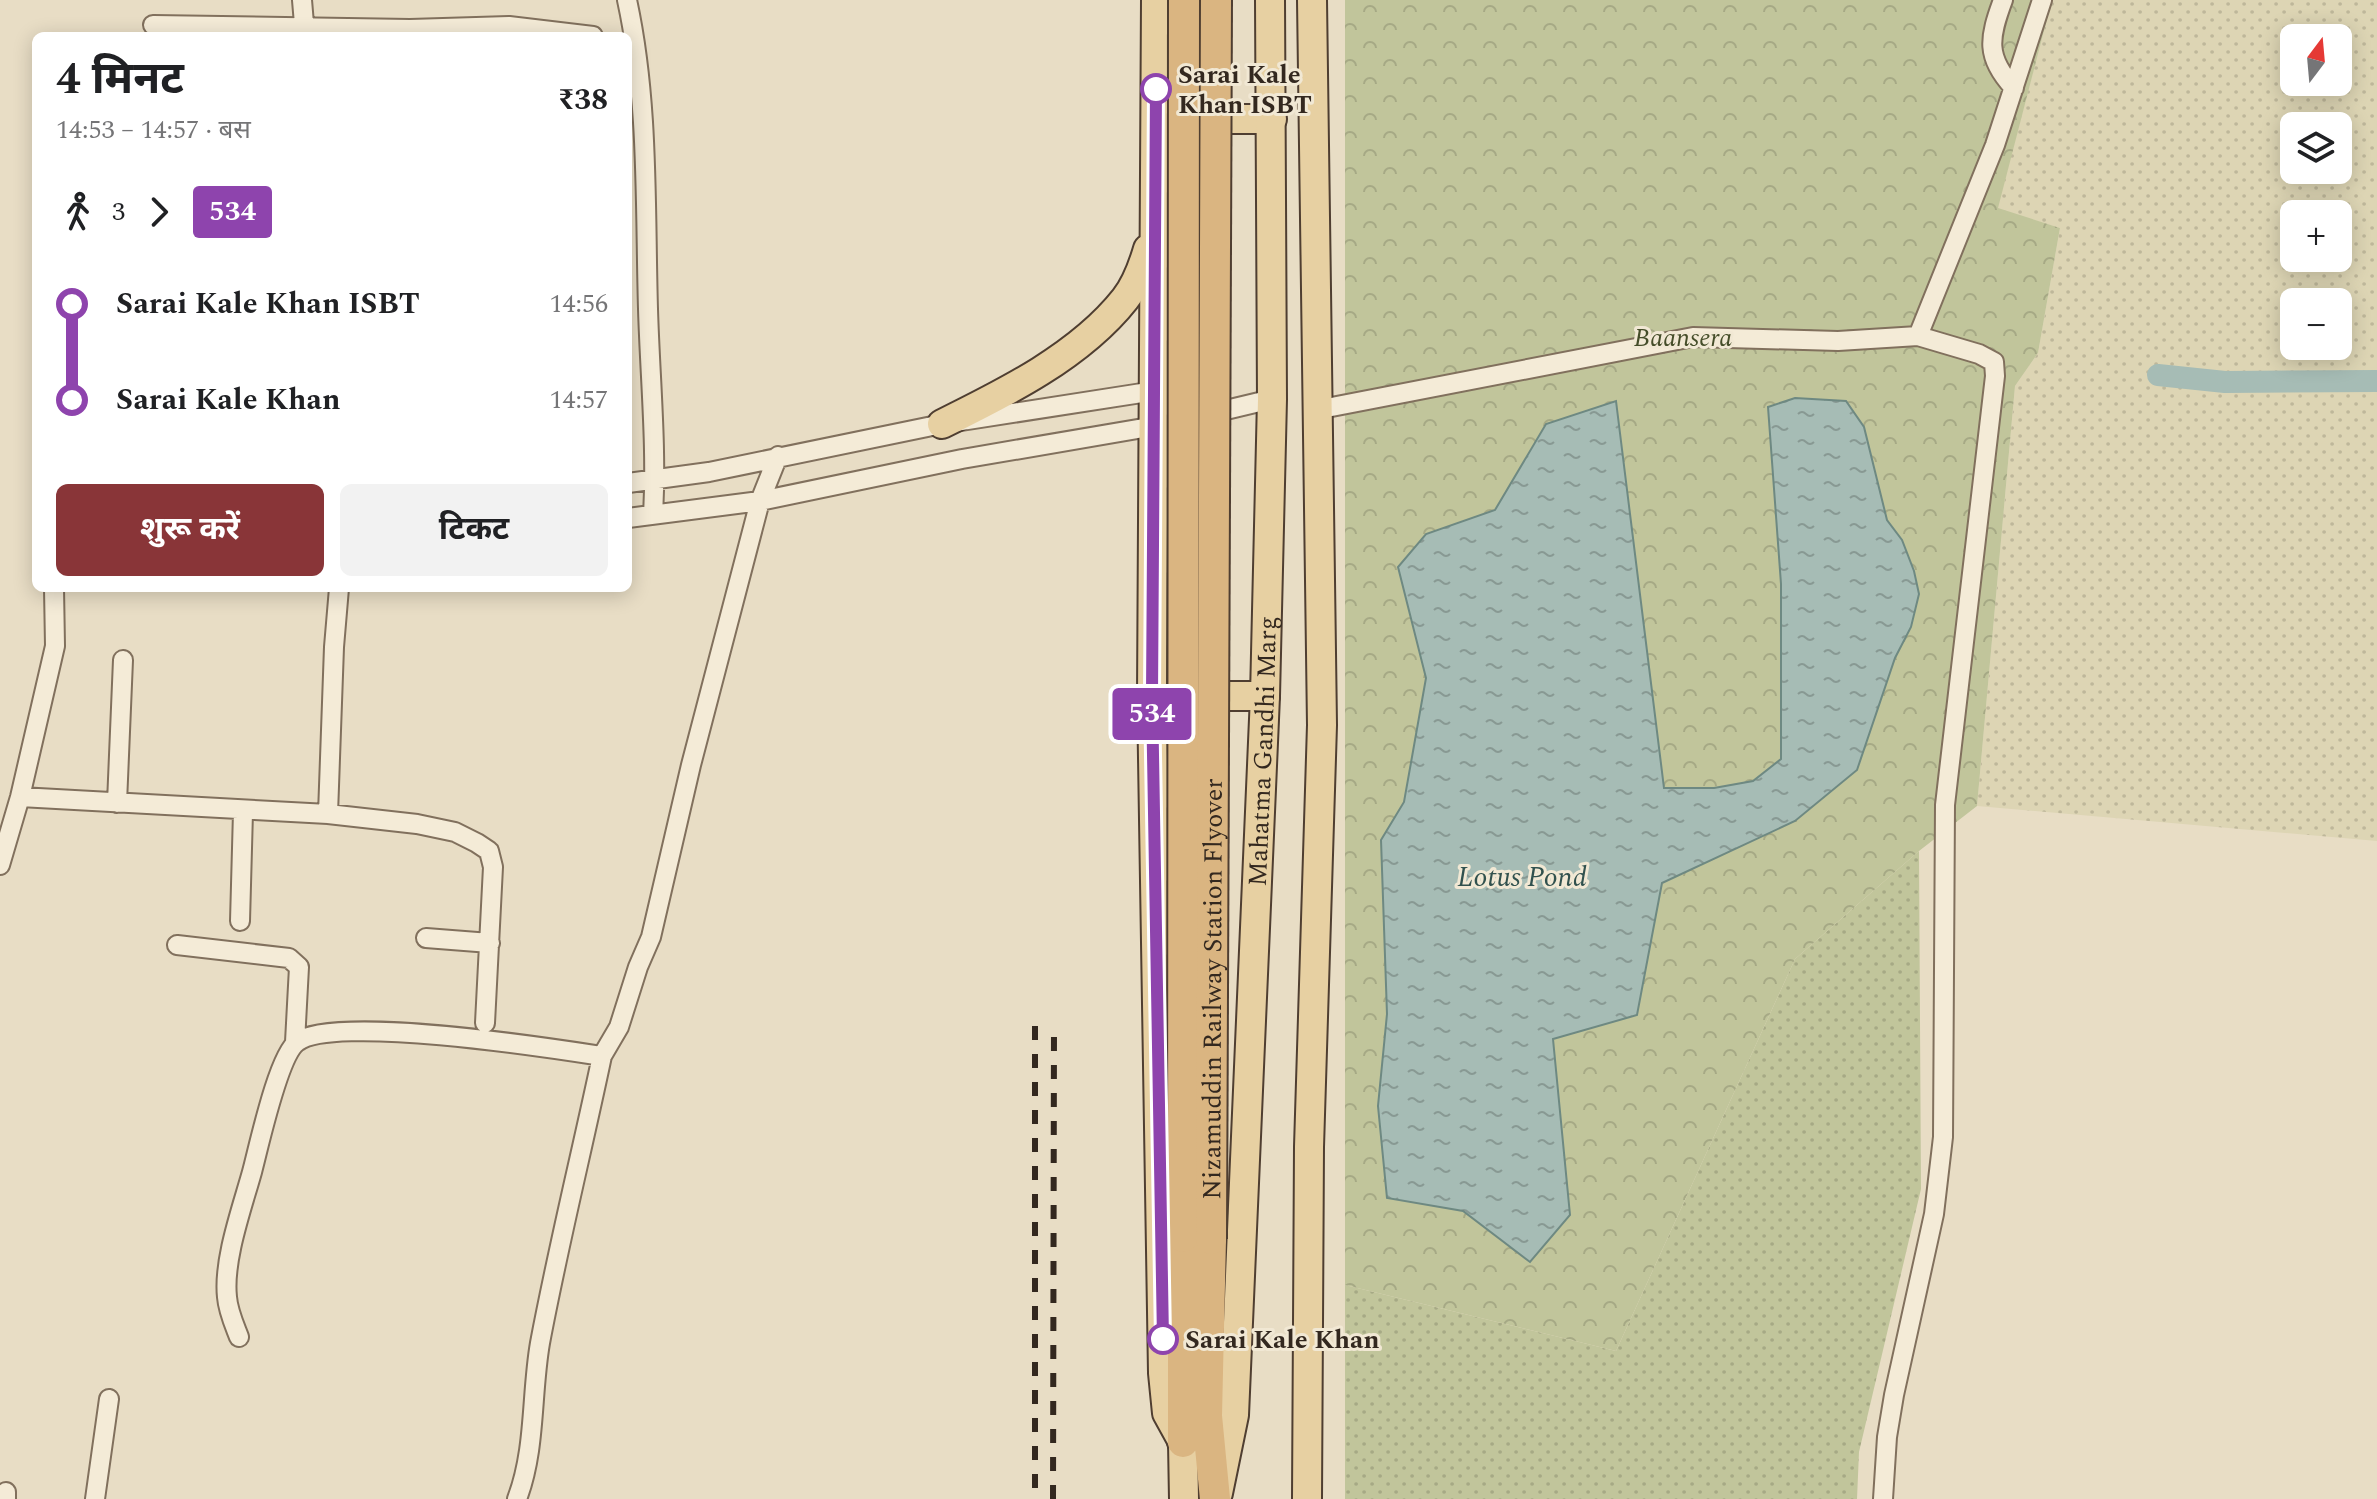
<!DOCTYPE html>
<html lang="hi">
<meta charset="utf-8">
<style>
body{margin:0;font-family:Spectral,"Noto Sans Devanagari",serif;background:#f2f2f2;color:#202124;height:100vh;display:flex;flex-direction:column;font-size:30px;white-space:nowrap}
*{box-sizing:border-box;margin:0}
p{font-size:26px;color:#757577}
.icon{flex:none;width:44px;height:44px;fill:none;stroke:currentColor;stroke-width:2;stroke-linecap:round;stroke-linejoin:round}
.map{position:relative;flex:1;overflow:hidden}
.details{position:absolute;left:32px;top:32px;width:600px;height:560px;display:flex;flex-direction:column;background:#fff;border-radius:12px;box-shadow:0 4px 20px #0003}
.details>*{flex:none}
.badge{padding:0 16px;border-radius:6px;font-size:28px;line-height:52px}
.needle{width:52px;rotate:16deg}
.fabs{position:absolute;left:2280px;top:24px;display:grid;gap:16px}
.fabs a{display:grid;place-items:center;width:72px;height:72px;border-radius:12px;background:#fff;box-shadow:0 4px 20px #0003;font-size:40px}
.map>.badge{position:absolute;translate:-50% -50%;box-shadow:0 0 0 4px #fff}
.legs{display:flex;align-items:center;gap:12px;height:88px;padding:0 24px;font-size:26px}
.legs p{margin-inline-start:auto}
.headline{display:flex;align-items:center;justify-content:space-between;height:136px;padding:0 24px}
h1{font-size:44px;font-weight:700;line-height:60px}
.action{display:flex;gap:16px;margin-top:auto;padding:16px 24px}
.action a{flex:1;height:92px;border-radius:12px;background:#893538;color:#fff;font-size:32px;font-weight:700;line-height:92px;text-align:center}
.action a+a{background:#f2f2f2;color:#202124}
ul{padding:0 24px;list-style:none}
li{display:flex;align-items:center;gap:28px;height:96px;font-size:30px}
li i{display:grid;place-items:center;width:12px;height:100%;margin:0 10px;background:currentColor}
li i::after{content:'';width:20px;height:20px;margin:-10px;border:6px solid;border-radius:50%;background:#fff}
li p{margin-inline-start:auto}
li:first-child i{background:linear-gradient(#0000 50%,currentColor 0)}
li:last-child i{background:linear-gradient(currentColor 50%,#0000 0)}
.map>svg:first-child{display:block}
.farmland{fill:url(#farmland-dots);fill-rule:evenodd}
.grass{fill:url(#grass-dots)}
.forest{fill:url(#forest-crowns)}
.water{fill:url(#water-ripples);stroke:#6e8982;stroke-width:2}
.lines{fill:none;stroke-linecap:round;stroke-linejoin:round}
.canal{stroke:#a6bcb5;stroke-width:22}
.minor-casing{stroke:#81705d;stroke-width:22}
.primary-casing{stroke:#4f3e31;stroke-width:32}
.trunk-casing{stroke:#4f3e31;stroke-width:34}
.minor{stroke:#f4ebd7;stroke-width:18}
.primary{stroke:#e7d0a2;stroke-width:28}
.trunk{stroke:#dab581;stroke-width:30}
.rail{stroke:#33281f;stroke-width:6;stroke-dasharray:14 14;stroke-linecap:butt}
.trunk-bridge-casing{stroke:#4f3e31;stroke-width:34;stroke-linecap:butt}
.trunk-bridge{stroke:#dab581;stroke-width:30}
.line-1-casing{stroke:#fff;stroke-width:18}
.line-1{stroke:#8e44ad;stroke-width:12}
.stop-1-dot{fill:#fff;stroke:#8e44ad;stroke-width:4}
.labels{text-anchor:middle;stroke-width:6;stroke-linejoin:round;paint-order:stroke}
.stop-label{font-size:26px;font-weight:bold;fill:#33281f;stroke:#f1e8d4;text-anchor:start}
.park-label{font-size:26px;font-style:italic;fill:#454d29;stroke:#f1e8d4}
.street-label{font-size:26px;fill:#33281f;stroke:#f1e8d4}
.water-label{font-size:28px;font-style:italic;fill:#31514e;stroke:#f1e8d4}
</style>
<div class="map">
<svg width="2377" height="1499" viewBox="0 0 2377 1499">
<defs>
<pattern id="farmland-dots" width="8" height="8" patternUnits="userSpaceOnUse" patternTransform="scale(2)"><rect width="8" height="8" fill="#ddd5b4"/><path d="M2 2h.1M6 6h.1" fill="none" stroke="#beb79a" stroke-width="1.8" stroke-linecap="round"/></pattern>
<pattern id="grass-dots" width="8" height="8" patternUnits="userSpaceOnUse" patternTransform="scale(2)"><rect width="8" height="8" fill="#c1c59b"/><path d="M2 2h.1M6 6h.1" fill="none" stroke="#a6a985" stroke-width="1.8" stroke-linecap="round"/></pattern>
<pattern id="forest-crowns" width="20" height="18" patternUnits="userSpaceOnUse" patternTransform="scale(2)"><rect width="20" height="18" fill="#c1c59b"/><path d="M2 6a3 3 0 1 1 6 0M12 15a3 3 0 1 1 6 0" fill="none" stroke="#a6a985"/></pattern>
<pattern id="water-ripples" width="26" height="14" patternUnits="userSpaceOnUse" patternTransform="scale(2)"><rect width="26" height="14" fill="#a6bcb5"/><path d="M2 4q2-2 4 0t4 0M15 11q2-2 4 0t4 0" fill="none" stroke="#889993"/></pattern>
</defs>
<rect width="100%" height="100%" fill="#e8ddc5"/>
<path class="farmland" d="M2052 0H2377V841L1977 806 2015 386 2038 353 2060 228 1997 209ZM2294 38H2338V82H2294ZM2294 126H2338V170H2294ZM2294 214H2338V258H2294ZM2294 302H2338V346H2294Z"/>
<path class="grass" d="M1919 851 1921 1189 1859 1452 1857 1499H1345V1285L1616 1351 1795 959Z"/>
<path class="forest" d="M1345 0H2052L1998 208 2060 228 2038 353 2015 386 1977 806 1919 851 1795 959 1616 1351 1345 1285Z"/>
<path class="water" d="M1795 398 1846 401 1864 427 1887 520 1902 540 1914 571 1919 594 1911 627 1895 658 1857 770 1795 821 1662 883 1637 1015 1553 1039 1570 1215 1530 1262 1463 1211 1387 1198 1378 1106 1387 1014 1381 840 1404 802 1426 678 1398 567 1426 534 1495 510 1546 424 1616 401 1664 788H1714L1753 781 1781 759V584L1768 407Z"/>
<g class="lines">
<path class="canal" d="M2158 375 2225 382 2377 381"/>
<defs>
<path id="minor" d="M302 0 305 36
M627 0C649 101 645 206 648 309 650 378 657 447 653 515
M2003 0C1989 38 1985 57 2014 88
M153 25 410 29 509 26 593 36
M1316 410 1693 337 1838 341 1918 336 1995 145 2042 0
M1205 415 1272 399
M628 483 709 472 942 424 1161 390
M628 518 760 501 962 459 1161 425
M20 797 328 814 417 824 455 832 477 843 489 851 493 867 485 1023
M117 803 123 660
M328 814 334 647 339 588
M0 865 20 797 55 646 54 588
M240 921 243 812
M426 938 490 943
M177 945 289 958 299 967 295 1042
M239 1337C234 1324 228 1311 227 1297 223 1260 242 1208 252 1172 259 1146 278 1056 297 1042 333 1014 550 1048 602 1056
M6 1499V1492
M95 1499 109 1399
M517 1499C536 1449 531 1395 540 1343 558 1247 582 1151 602 1056L619 1027 638 967 651 937 691 765 760 501 778 456
M1883 1499 1887 1437 1894 1395 1934 1214 1943 1137 1945 805 1995 376 1994 362 1979 354 1918 336"/>
<g id="primary">
<path d="M1156 0 1152 696 1163 1373 1167 1413 1183 1442 1184 1499"/>
<path d="M1160 119H1272"/>
<path d="M942 424C1005 393 1080 356 1125 299 1136 285 1143 266 1148 249"/>
<path d="M1193 696H1265"/>
<path id="s1" d="M1218 1493 1234 1415 1265 696 1272 399 1270 0"/>
<path d="M1307 1499 1309 1147 1322 725 1312 0"/>
</g>
<path id="trunk" d="M1183 1237V1442
M1211 1239 1207 1416 1215 1499"/>
</defs>
<use href="#minor" class="minor-casing"/>
<use href="#primary" class="primary-casing"/>
<use href="#trunk" class="trunk-casing"/>
<use href="#minor" class="minor"/>
<use href="#primary" class="primary"/>
<use href="#trunk" class="trunk"/>
<path class="rail" d="M1035 1026V1499
M1053 1499 1054 1026"/>
<defs>
<g id="trunk-bridge">
<path d="M1183 1237 1184 0"/>
<path id="s2" d="M1211 1239 1216 0"/>
</g>
</defs>
<use href="#trunk-bridge" class="trunk-bridge-casing"/>
<use href="#trunk-bridge" class="trunk-bridge"/>
</g>
<g class="lines">
<defs>
<path id="line-1" d="M1156 89 1152 696 1163 1339"/>
</defs>
<use href="#line-1" class="line-1-casing"/>
<use href="#line-1" class="line-1"/>
</g>
<g class="stop-1-dot">
<circle cx="1156" cy="89" r="14"/>
<circle cx="1163" cy="1339" r="14"/>
</g>
<g class="labels">
<g class="stop-label">
<text x="1178" y="83">Sarai Kale<tspan x="1178" dy="30">Khan ISBT</tspan></text>
<text x="1185" y="1348">Sarai Kale Khan</text>
</g>
<g class="park-label">
<text x="1683" y="346">Baansera</text>
</g>
<g class="street-label">
<text dy="9" stroke="none"><textPath href="#s1" startOffset="744">Mahatma Gandhi Marg</textPath></text>
<text dy="9" stroke="none"><textPath href="#s2" startOffset="250">Nizamuddin Railway Station Flyover</textPath></text>
</g>
<g class="water-label">
<text x="1522" y="886">Lotus Pond</text>
</g>
</g>
</svg>
<div class="fabs">
<a><svg class="needle" viewBox="-14 -14 28 28"><path d="M0-13l5 13h-10z" fill="#e53935"/><path d="M0 13l5-13h-10z" fill="#757577"/></svg></a>
<a><svg class="icon" aria-label="layers" viewBox="0 0 24 24"><path d="M12 4l9 5-9 5-9-5zM3 14l9 5 9-5"/></svg></a>
<a>+</a>
<a>−</a>
</div>
<b class="badge" style="left:1152px;top:714px;background:#8e44ad;color:#fff">534</b>
<section class="details">
<div class="headline"><div><h1>4 मिनट</h1><p>14:53 – 14:57 · बस</p></div><b>₹38</b></div>
<div class="legs"><svg class="icon" aria-label="walk" viewBox="0 0 24 24"><circle cx="13" cy="4" r="2"/><path d="M13 8l-2 6 4 7M11 14l-3 7M7 12l3-4h3l4 4"/></svg>3<svg class="icon" aria-label="forward" viewBox="0 0 24 24"><path d="M9 5l7 7-7 7"/></svg><b class="badge" style="background:#8e44ad;color:#fff">534</b></div>
<ul>
<li><i style="color:#8e44ad"></i><b>Sarai Kale Khan ISBT</b><p>14:56</p></li>
<li><i style="color:#8e44ad"></i><b>Sarai Kale Khan</b><p>14:57</p></li>
</ul>
<div class="action"><a>शुरू करें</a><a>टिकट</a></div>
</section>
</div>
